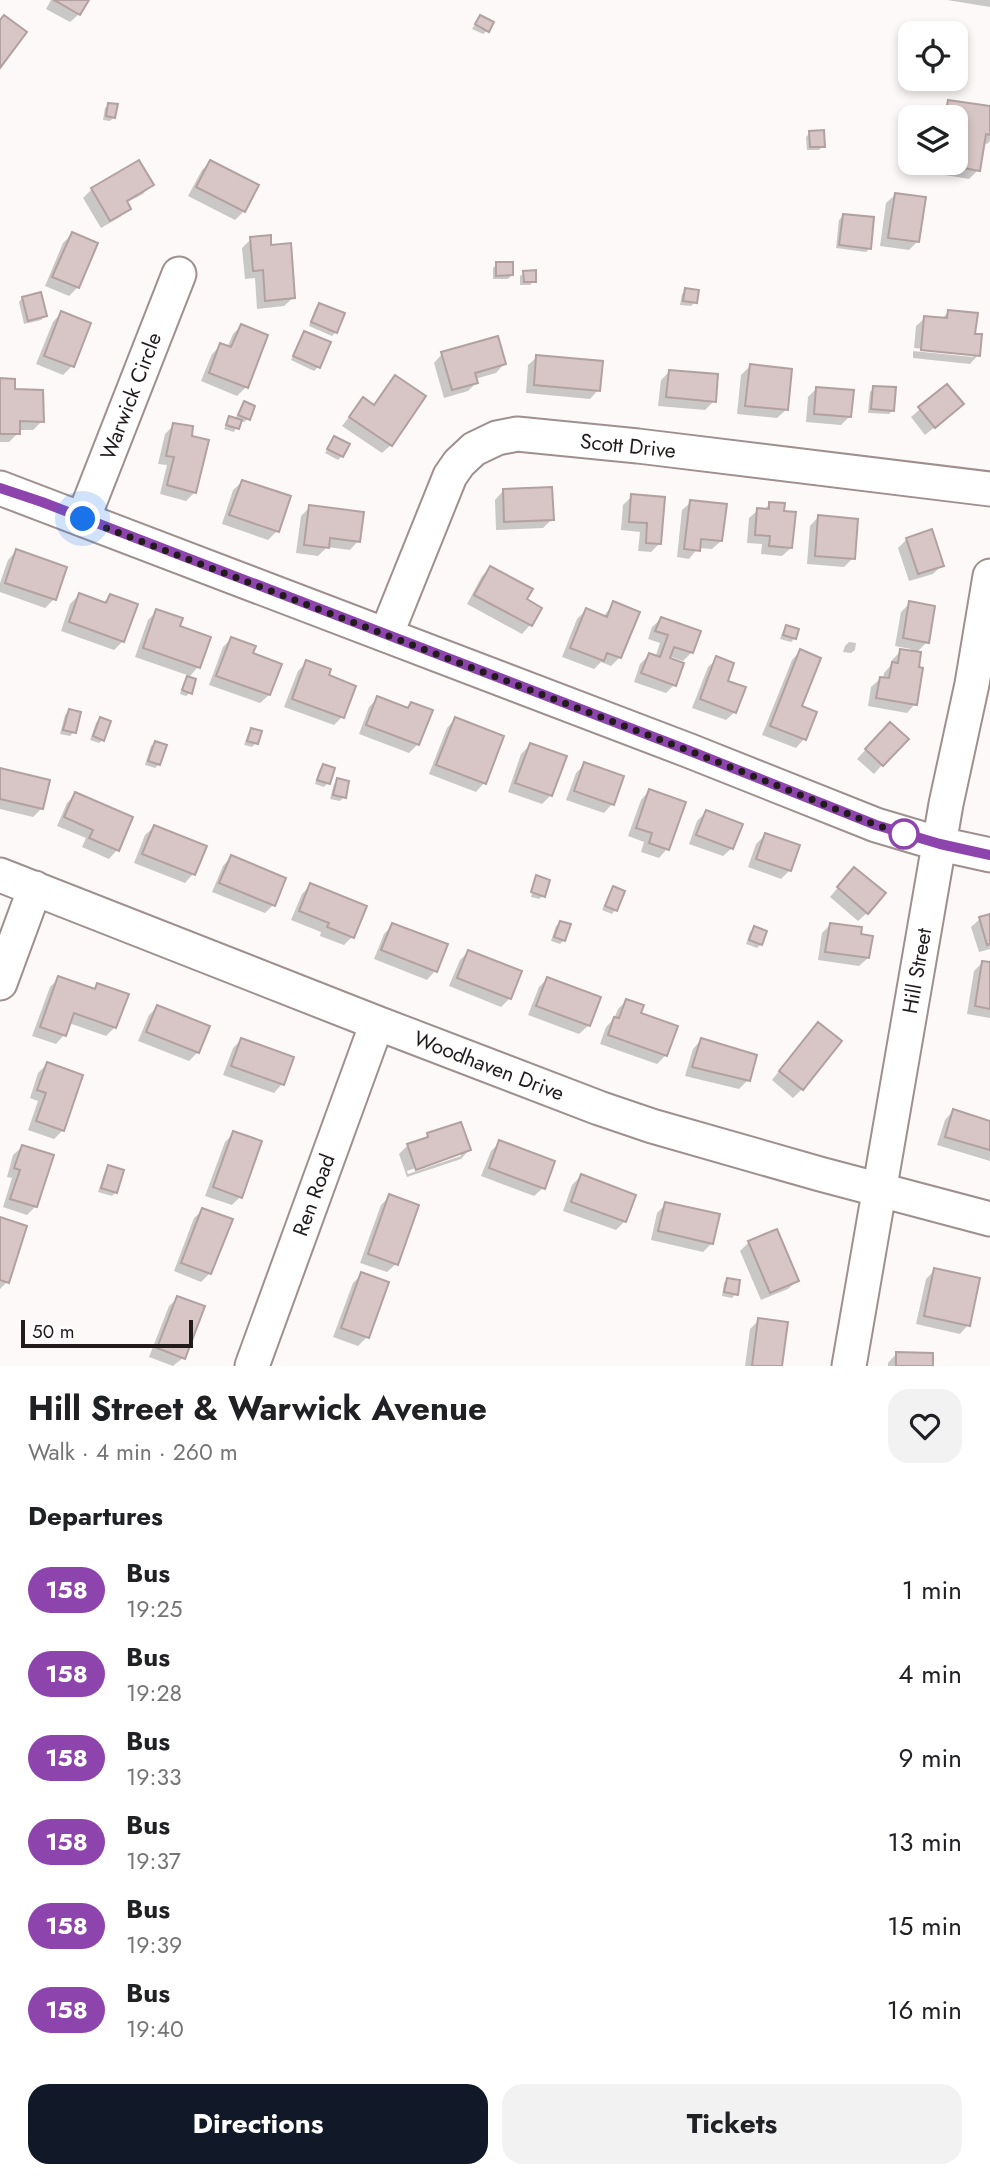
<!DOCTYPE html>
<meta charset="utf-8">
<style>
body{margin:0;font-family:Jost,sans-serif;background:#f2f2f2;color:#202124;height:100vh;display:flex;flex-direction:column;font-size:26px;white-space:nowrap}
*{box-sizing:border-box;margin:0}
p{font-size:23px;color:#757577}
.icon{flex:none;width:38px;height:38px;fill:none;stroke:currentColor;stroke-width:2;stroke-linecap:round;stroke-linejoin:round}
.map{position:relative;height:1366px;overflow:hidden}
.details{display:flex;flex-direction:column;background:#fff;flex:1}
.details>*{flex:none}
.badge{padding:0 14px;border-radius:23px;font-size:24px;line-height:46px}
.tools{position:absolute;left:898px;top:21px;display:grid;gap:14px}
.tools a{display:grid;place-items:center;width:70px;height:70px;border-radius:14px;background:#fff;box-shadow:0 4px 10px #0003;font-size:35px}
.scale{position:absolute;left:21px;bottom:18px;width:172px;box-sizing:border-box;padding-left:7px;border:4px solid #211b1b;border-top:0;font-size:19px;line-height:24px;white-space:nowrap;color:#211b1b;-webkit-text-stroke:5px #fff;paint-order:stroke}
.you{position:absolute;width:35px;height:35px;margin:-18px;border:5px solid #fff;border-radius:50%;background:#1a73e8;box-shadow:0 0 0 10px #1a73e833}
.map>.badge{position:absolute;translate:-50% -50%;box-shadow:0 0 0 4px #fff}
h2{padding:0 28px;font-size:26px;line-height:63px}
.round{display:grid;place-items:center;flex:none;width:74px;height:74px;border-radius:21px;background:#f2f2f2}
.headline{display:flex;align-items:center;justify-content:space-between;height:119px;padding:0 28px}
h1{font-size:33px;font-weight:700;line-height:52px}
.button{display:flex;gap:14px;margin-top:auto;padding:14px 28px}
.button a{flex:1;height:80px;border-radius:21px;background:#111827;color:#fff;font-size:28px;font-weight:700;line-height:80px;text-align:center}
.button a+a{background:#f2f2f2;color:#202124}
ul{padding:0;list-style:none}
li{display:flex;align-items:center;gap:21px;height:84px;padding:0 28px}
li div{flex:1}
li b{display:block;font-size:26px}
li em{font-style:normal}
li .badge{min-width:77px;font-weight:700;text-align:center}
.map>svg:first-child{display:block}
.shadow{fill:#0003;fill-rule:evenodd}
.building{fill:#d7c6c5;stroke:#b2a1a0;stroke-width:2}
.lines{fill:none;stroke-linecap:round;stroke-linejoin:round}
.minor-casing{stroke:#9f8f8e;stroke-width:37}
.minor{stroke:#fff;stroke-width:33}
.line-casing{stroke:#fff;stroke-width:16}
.line{stroke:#8e44ad;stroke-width:10}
.walk{stroke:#211b1b;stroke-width:7;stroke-dasharray:0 12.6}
.stop-dot{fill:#fff;stroke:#8e44ad;stroke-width:3.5}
.labels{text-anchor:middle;stroke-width:5;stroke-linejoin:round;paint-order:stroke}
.street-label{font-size:21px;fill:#211b1b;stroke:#fff}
</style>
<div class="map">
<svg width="990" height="1366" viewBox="0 0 990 1366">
<rect width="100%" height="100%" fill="#fdf9f9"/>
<path class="shadow" d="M51 0H87L79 14 70 22 46 9Z
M947 0H990V7Z
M480 17 487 31 483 34 472 29Z
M949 102 990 108V141L987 144 983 143 978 170 969 179 933 173 934 163H956V117H939L940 110Z
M109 105 114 117 110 121 103 120 105 108Z
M810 133 823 146 819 150H807L806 137Z
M210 162 244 211 235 220 188 196 202 170Z
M151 185 143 194 126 203 129 208 120 217 101 228 83 198 92 189Z
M895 195 918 241 909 250 880 246 886 203Z
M843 216 870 248 866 252 836 248 839 220Z
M72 234 78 287 69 296 45 286 63 243Z
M251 239 293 298 284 306 257 309 255 278 245 279 242 248Z
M497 264 512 275 508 279H493V268Z
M524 273 534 281 530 285H520V276Z
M686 290 695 302 691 306 680 305 682 294Z
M22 298 45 316 41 320 24 324 19 302Z
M319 305 336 332 332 336 309 326 315 309Z
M949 312 974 335 978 355 970 364 913 358V351L973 357V354L914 348 916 326 925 318 941 319Z
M61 313 72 366 63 375 36 364 53 322Z
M241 326 246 387 237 396 201 381 212 354 221 345 227 348 233 334Z
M305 333 318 367 314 371 291 360 301 337Z
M442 354 504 364 496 373 475 379 476 383 468 391 444 398 434 363Z
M537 357 598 390 590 399 526 393 528 365Z
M750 366 786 410 777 418 737 414 741 375Z
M669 372 714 401 705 410 658 406 661 380Z
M395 377 391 445 382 453 342 426 363 399 373 406Z
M0 380 14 391 42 421 33 430H18V433L9 442H0Z
M947 386 953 412 925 435 911 417Z
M817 388 850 416 841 425 806 422 808 397Z
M874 388 893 410 889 414 868 413 870 392Z
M244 403 248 419 244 422 240 421 234 432 224 429 230 418 235 419Z
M174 425 195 492 186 501 160 494 167 465 158 464 165 434Z
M335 438 342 456 338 460 325 453Z
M242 482 277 531 268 540 222 524 233 490Z
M503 491 552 519 543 528 496 530 495 500Z
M632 496 660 543 651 552 638 551 640 532 621 530 623 505Z
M691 502 721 541 712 549 698 548 689 559 677 557 682 510Z
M770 504 782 513 791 548 782 556 761 554 762 544 747 543 749 518 758 510H763Z
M310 507 358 541 350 550 327 547 318 556 296 553 301 516Z
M818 517 853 558 844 567 807 564 810 526Z
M907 539 942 565 933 574 909 581 898 548Z
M16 551 54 599 45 608 0 592V583L8 560Z
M491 568 525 600 540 608 530 625 522 634 467 604 482 576Z
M79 595 103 603 110 596 123 641 114 650 61 631 70 604Z
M614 603 620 657 611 666 601 662 594 669 562 657 577 619 586 610 603 617Z
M910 603 927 642 916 653 915 704 907 713 868 706 871 687 880 679H883L884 673 891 665 892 660 901 651 911 653V649L895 646 901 612Z
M157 611 198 667 190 676 135 657 148 620Z
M661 619 692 652 683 661 669 656 674 685 666 693 634 682 640 664 649 655 655 658 660 643 648 639 652 627Z
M787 627 795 638 791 642 780 639 783 631Z
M231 639 251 654 269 695 260 703 209 685 223 647Z
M849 642 856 643 855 650 851 653 843 652 845 646Z
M800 651 799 707 804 739 796 748 762 735 792 660Z
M717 659 735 712 726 720 692 708 708 667Z
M307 662 326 676 342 717 334 725 284 707 298 671Z
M188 678 190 693 186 696 180 694 184 682Z
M378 698 406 709 411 704 418 744 409 753 359 734 369 707Z
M69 711 74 732 70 736 60 734 65 715Z
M100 719 103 740 99 743 90 740 96 723Z
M455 719 484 783 476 792 429 774 447 728Z
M252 730 256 743 252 747 244 745 248 734Z
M881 733 882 765 874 774 857 759Z
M155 743 159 764 155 768 145 765 151 746Z
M530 745 551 795 542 804 508 792 521 754Z
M585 764 612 804 604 813 566 800 576 773Z
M323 766 328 783 324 787 315 784 319 770Z
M0 770 42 808 33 817 0 809Z
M338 780 344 797 340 801 330 799 334 784Z
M649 791 667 849 659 858 641 852 644 842 628 836 641 800Z
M76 794 117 850 109 859 82 847 86 838 57 826 67 803Z
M706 812 732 848 723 856 689 844 697 821Z
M154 827 205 847 193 874 185 883 134 863 145 835Z
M765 835 790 870 781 879 748 867 756 844Z
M231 857 273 905 265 913 212 892 223 866Z
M536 877 543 896 539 899 531 897 536 879H534Z
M846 878 867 913 858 921 830 897Z
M311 885 352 937 344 945 320 936 321 932 291 920 302 894Z
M614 888 615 910 612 914 602 910 610 892Z
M990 916V949L979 952 971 927 980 919Z
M560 923 564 940 560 944 551 941 556 926Z
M393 925 435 971 427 980 374 959 384 934Z
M830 925 868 958 859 966 818 960 822 933Z
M754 928 761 944 757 948 746 944 750 932Z
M468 952 510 998 501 1007 449 986 460 960Z
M982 963 990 964V1018L967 1014 974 971Z
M59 978 92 990 98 985 115 1027 106 1036 69 1023 64 1035 56 1044 32 1036 50 987Z
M547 979 598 998 588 1026 579 1034 528 1015 539 987Z
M626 1001 639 1015 666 1055 657 1064 600 1044 606 1027 614 1019 618 1009Z
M157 1007 198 1052 189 1061 138 1041 149 1015Z
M809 1033 802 1089 793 1098 772 1080Z
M241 1040 282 1084 274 1093 223 1075 233 1048Z
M701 1040 748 1080 739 1089 685 1076 693 1049Z
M47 1064 63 1130 54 1139 28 1130 38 1101 30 1098 38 1073Z
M953 1111 990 1122V1161L937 1145 945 1120Z
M234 1133 240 1197 232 1205 205 1196 225 1142Z
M428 1135 469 1150 461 1159 407 1177 399 1154 408 1145 423 1140ZM461 1152V1156L408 1174 407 1171Z
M500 1142 543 1188 534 1196 481 1176 491 1151Z
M22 1147 36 1206 27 1215 3 1207 12 1178 7 1177 13 1155Z
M108 1167 116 1192 112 1196 98 1192 105 1171Z
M581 1176 625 1221 616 1230 563 1211 572 1185Z
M390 1196 396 1264 387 1272 360 1263 381 1205Z
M666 1204 712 1243 703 1252 651 1240 657 1213Z
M203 1210 210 1273 201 1282 174 1271 194 1218Z
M0 1219 7 1282 0 1289Z
M749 1242 797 1281 788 1289 761 1300 740 1251Z
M935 1270 968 1325 960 1334 916 1324 926 1279Z
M362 1274 367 1337 358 1346 333 1337 353 1283Z
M728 1279 736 1294 732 1298 722 1296 724 1283Z
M178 1298 183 1358 173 1366 149 1357 169 1306Z
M759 1320 786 1323 781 1366H745L750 1329Z
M896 1354 931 1355V1366H888V1363Z"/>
<path class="building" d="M54 0H89L80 15Z
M4 15 27 32 0 68V20Z
M480 15 494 22 489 32 475 24Z
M948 100 990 106V135L986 134 980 171 941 164 956 163V117H945Z
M108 103 118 104 115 118 106 116Z
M824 130 825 147H810L809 131Z
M139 160 154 185 127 201 131 209 110 221 91 188Z
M210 160 259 185 245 212 196 187Z
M895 193 926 197 919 242 888 238Z
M843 214 874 217 871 249 839 245Z
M72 232 98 243 79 288 52 277Z
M271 235V245L291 243 295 298 265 301 263 270 253 271 250 237Z
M496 262H513V275L496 276Z
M536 270V282H524L523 271Z
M685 288 699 290 697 303 683 301Z
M41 292 47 316 28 321 22 297Z
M319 303 345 313 337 333 311 322Z
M948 310 978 313 975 334H982L980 356 921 350 924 316 947 318Z
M61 311 91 323 74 367 44 356Z
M241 324 268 335 248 388 209 373 220 343 231 347Z
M304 331 331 342 320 368 293 356Z
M498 336 506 364 475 373 478 383 452 390 441 352Z
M536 355 603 361 600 391 534 385Z
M750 364 792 369 788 410 745 406Z
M669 370 718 374 716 402 666 397Z
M395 375 426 396 392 446 349 417 363 397 374 405Z
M0 378 15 379V389L43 390 44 422 20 421V434H0Z
M947 384 964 404 935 428 918 407Z
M873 386 896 387 894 411 871 409Z
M816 387 854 390 851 417 814 414Z
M244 401 255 406 250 420 238 415Z
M229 416 242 420 239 429 226 425Z
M173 423 193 426 192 436 209 440 196 493 167 485 174 457 166 456Z
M334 436 350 444 343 457 327 449Z
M242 480 291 496 279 532 229 515Z
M552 487 554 520 504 522 503 489Z
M631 494 665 497 661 544 646 543 647 523 629 522Z
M690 500 727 504 722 541 701 539 700 551 684 549Z
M769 502 785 503 784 511 796 512 792 548 769 546 770 536 755 535 757 508 769 509Z
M309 505 364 512 360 542 330 538 329 548 304 545Z
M818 515 858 519 855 559 815 556Z
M932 529 944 566 918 574 906 538Z
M16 549 67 567 56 600 5 583Z
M490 566 533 589 527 599 542 608 532 626 474 595Z
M79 593 106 603 110 594 138 604 124 642 69 622Z
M613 601 640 612 621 658 607 653 604 661 570 648 586 608 607 617Z
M909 601 935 606 929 643 903 638Z
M156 609 183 618 180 626 211 637 200 668 143 648Z
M661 617 701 631 693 653 674 647 670 658 684 663 676 686 641 673 649 653 660 657 668 635 655 631Z
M786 625 799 629 796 639 783 635Z
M231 637 256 646 253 653 282 664 270 695 216 676Z
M800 649 821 658 802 706 817 712 806 740 770 726Z
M900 649 921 652 919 667 923 668 917 705 876 698 880 677 889 678 892 662 898 663Z
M716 656 734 663 728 681 746 687 736 713 700 699Z
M306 660 331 669 329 675 356 686 344 718 292 699Z
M187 676 196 679 192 694 182 690Z
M377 696 408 708 411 702 433 710 419 745 366 725Z
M69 709 81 712 76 733 63 730Z
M100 717 111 721 104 741 93 736Z
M455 717 504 736 486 784 436 765Z
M890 722 909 739 883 766 865 749Z
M251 728 262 731 258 744 247 741Z
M155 741 167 745 160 765 148 761Z
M530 743 567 756 552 796 515 783Z
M584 762 624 776 614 805 574 791Z
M323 764 335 768 330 784 317 780Z
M0 768 50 780 43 809 0 799Z
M337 778 349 781 346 798 333 795Z
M649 789 686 802 669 850 649 843 652 833 636 828Z
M75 792 133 817 119 851 89 838 93 830 64 817Z
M706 810 743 824 733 849 696 835Z
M154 825 207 846 195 875 142 854Z
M765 833 800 845 791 871 756 859Z
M231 855 286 878 275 906 219 883Z
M854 867 886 893 868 914 837 887Z
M536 875 550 880 545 897 531 892Z
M310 883 367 906 354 938 327 927 329 923 299 911Z
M613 886 625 891 617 911 605 906Z
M990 914V944L987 945 979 917Z
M560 921 571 924 565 941 554 937Z
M392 923 448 944 437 972 381 950Z
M830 923 862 927 861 934 873 936 869 958 825 952Z
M754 926 767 931 762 945 749 940Z
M468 950 522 971 511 999 457 978Z
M982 961 990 962V1009L975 1006Z
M58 976 95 989 97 983 129 994 116 1028 74 1013 66 1036 40 1027Z
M547 977 601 997 590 1026 536 1006Z
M626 999 644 1005 641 1013 678 1026 667 1056 608 1035 614 1017 619 1018Z
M157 1005 210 1026 199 1053 146 1032Z
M818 1022 842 1041 803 1090 779 1071Z
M241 1038 294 1057 284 1085 231 1066Z
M701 1038 757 1055 750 1081 692 1067Z
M47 1062 83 1075 64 1131 36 1121 46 1093 37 1090Z
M953 1109 990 1121V1150L945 1137Z
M461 1122 471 1150 416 1170 407 1144 428 1137 427 1133Z
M233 1131 262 1141 242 1198 213 1187Z
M499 1140 555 1161 545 1189 489 1168Z
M22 1145 54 1155 37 1207 10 1199 20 1170 14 1168Z
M108 1165 124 1170 117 1193 101 1188Z
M581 1174 636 1195 626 1222 571 1202Z
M389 1194 419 1205 398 1265 368 1254Z
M665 1202 720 1214 713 1244 658 1231Z
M202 1208 233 1219 211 1274 181 1263Z
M0 1217 27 1226 9 1283 0 1280Z
M777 1229 799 1281 770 1293 748 1241Z
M934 1268 980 1278 970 1326 924 1316Z
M361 1272 389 1282 369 1338 341 1328Z
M727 1278 740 1280 738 1295 724 1292Z
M177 1296 205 1306 185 1359 157 1348Z
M758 1318 788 1322 782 1366H752Z
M896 1352 933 1353V1366H896Z"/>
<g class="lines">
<defs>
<path id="minor" d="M0 488 690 751 876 825 940 844 990 855
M83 519 179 274
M386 635 450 476 459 463 474 449 497 438 517 434 638 446 990 489
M0 875 377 1023 599 1108 652 1126 820 1174 990 1219
M0 983 35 888
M252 1366 377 1023
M849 1366 946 804 972 684 990 576"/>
</defs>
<use href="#minor" class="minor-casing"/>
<use href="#minor" class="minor"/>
</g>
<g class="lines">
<defs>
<path id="line" d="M0 488 42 502 690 751 876 825 940 844 990 855"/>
</defs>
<use href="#line" class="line-casing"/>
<use href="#line" class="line"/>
<path class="walk" d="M83 519 690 751 876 825 904 834"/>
</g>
<circle class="stop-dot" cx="904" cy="834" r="14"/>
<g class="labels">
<g class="street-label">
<text transform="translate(131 396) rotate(-69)" y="7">Warwick Circle</text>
<text transform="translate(628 446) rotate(6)" y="7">Scott Drive</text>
<text transform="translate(917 971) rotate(-80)" y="7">Hill Street</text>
<text transform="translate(489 1066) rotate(21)" y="7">Woodhaven Drive</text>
<text transform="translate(314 1195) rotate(-70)" y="7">Ren Road</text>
</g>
</g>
</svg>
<div class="tools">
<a><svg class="icon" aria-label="locate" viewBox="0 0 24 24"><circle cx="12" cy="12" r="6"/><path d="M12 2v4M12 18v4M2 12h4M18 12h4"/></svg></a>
<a><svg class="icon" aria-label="layers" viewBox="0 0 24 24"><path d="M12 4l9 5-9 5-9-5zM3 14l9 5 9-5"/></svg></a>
</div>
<div class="scale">50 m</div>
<div class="you" style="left:83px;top:519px"></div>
</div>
<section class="details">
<div class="headline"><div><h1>Hill Street &amp; Warwick Avenue</h1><p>Walk · 4 min · 260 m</p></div><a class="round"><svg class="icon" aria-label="heart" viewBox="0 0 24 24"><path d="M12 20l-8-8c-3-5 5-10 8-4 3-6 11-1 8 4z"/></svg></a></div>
<h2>Departures</h2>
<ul>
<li><span class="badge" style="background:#8e44ad;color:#fff">158</span><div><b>Bus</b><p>19:25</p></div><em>1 min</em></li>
<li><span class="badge" style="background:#8e44ad;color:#fff">158</span><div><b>Bus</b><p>19:28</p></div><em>4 min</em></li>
<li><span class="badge" style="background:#8e44ad;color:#fff">158</span><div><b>Bus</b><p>19:33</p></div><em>9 min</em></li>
<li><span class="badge" style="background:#8e44ad;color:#fff">158</span><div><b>Bus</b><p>19:37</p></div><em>13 min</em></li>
<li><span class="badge" style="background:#8e44ad;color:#fff">158</span><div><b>Bus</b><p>19:39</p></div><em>15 min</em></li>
<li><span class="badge" style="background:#8e44ad;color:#fff">158</span><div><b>Bus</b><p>19:40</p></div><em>16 min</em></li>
</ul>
<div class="button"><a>Directions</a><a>Tickets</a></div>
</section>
